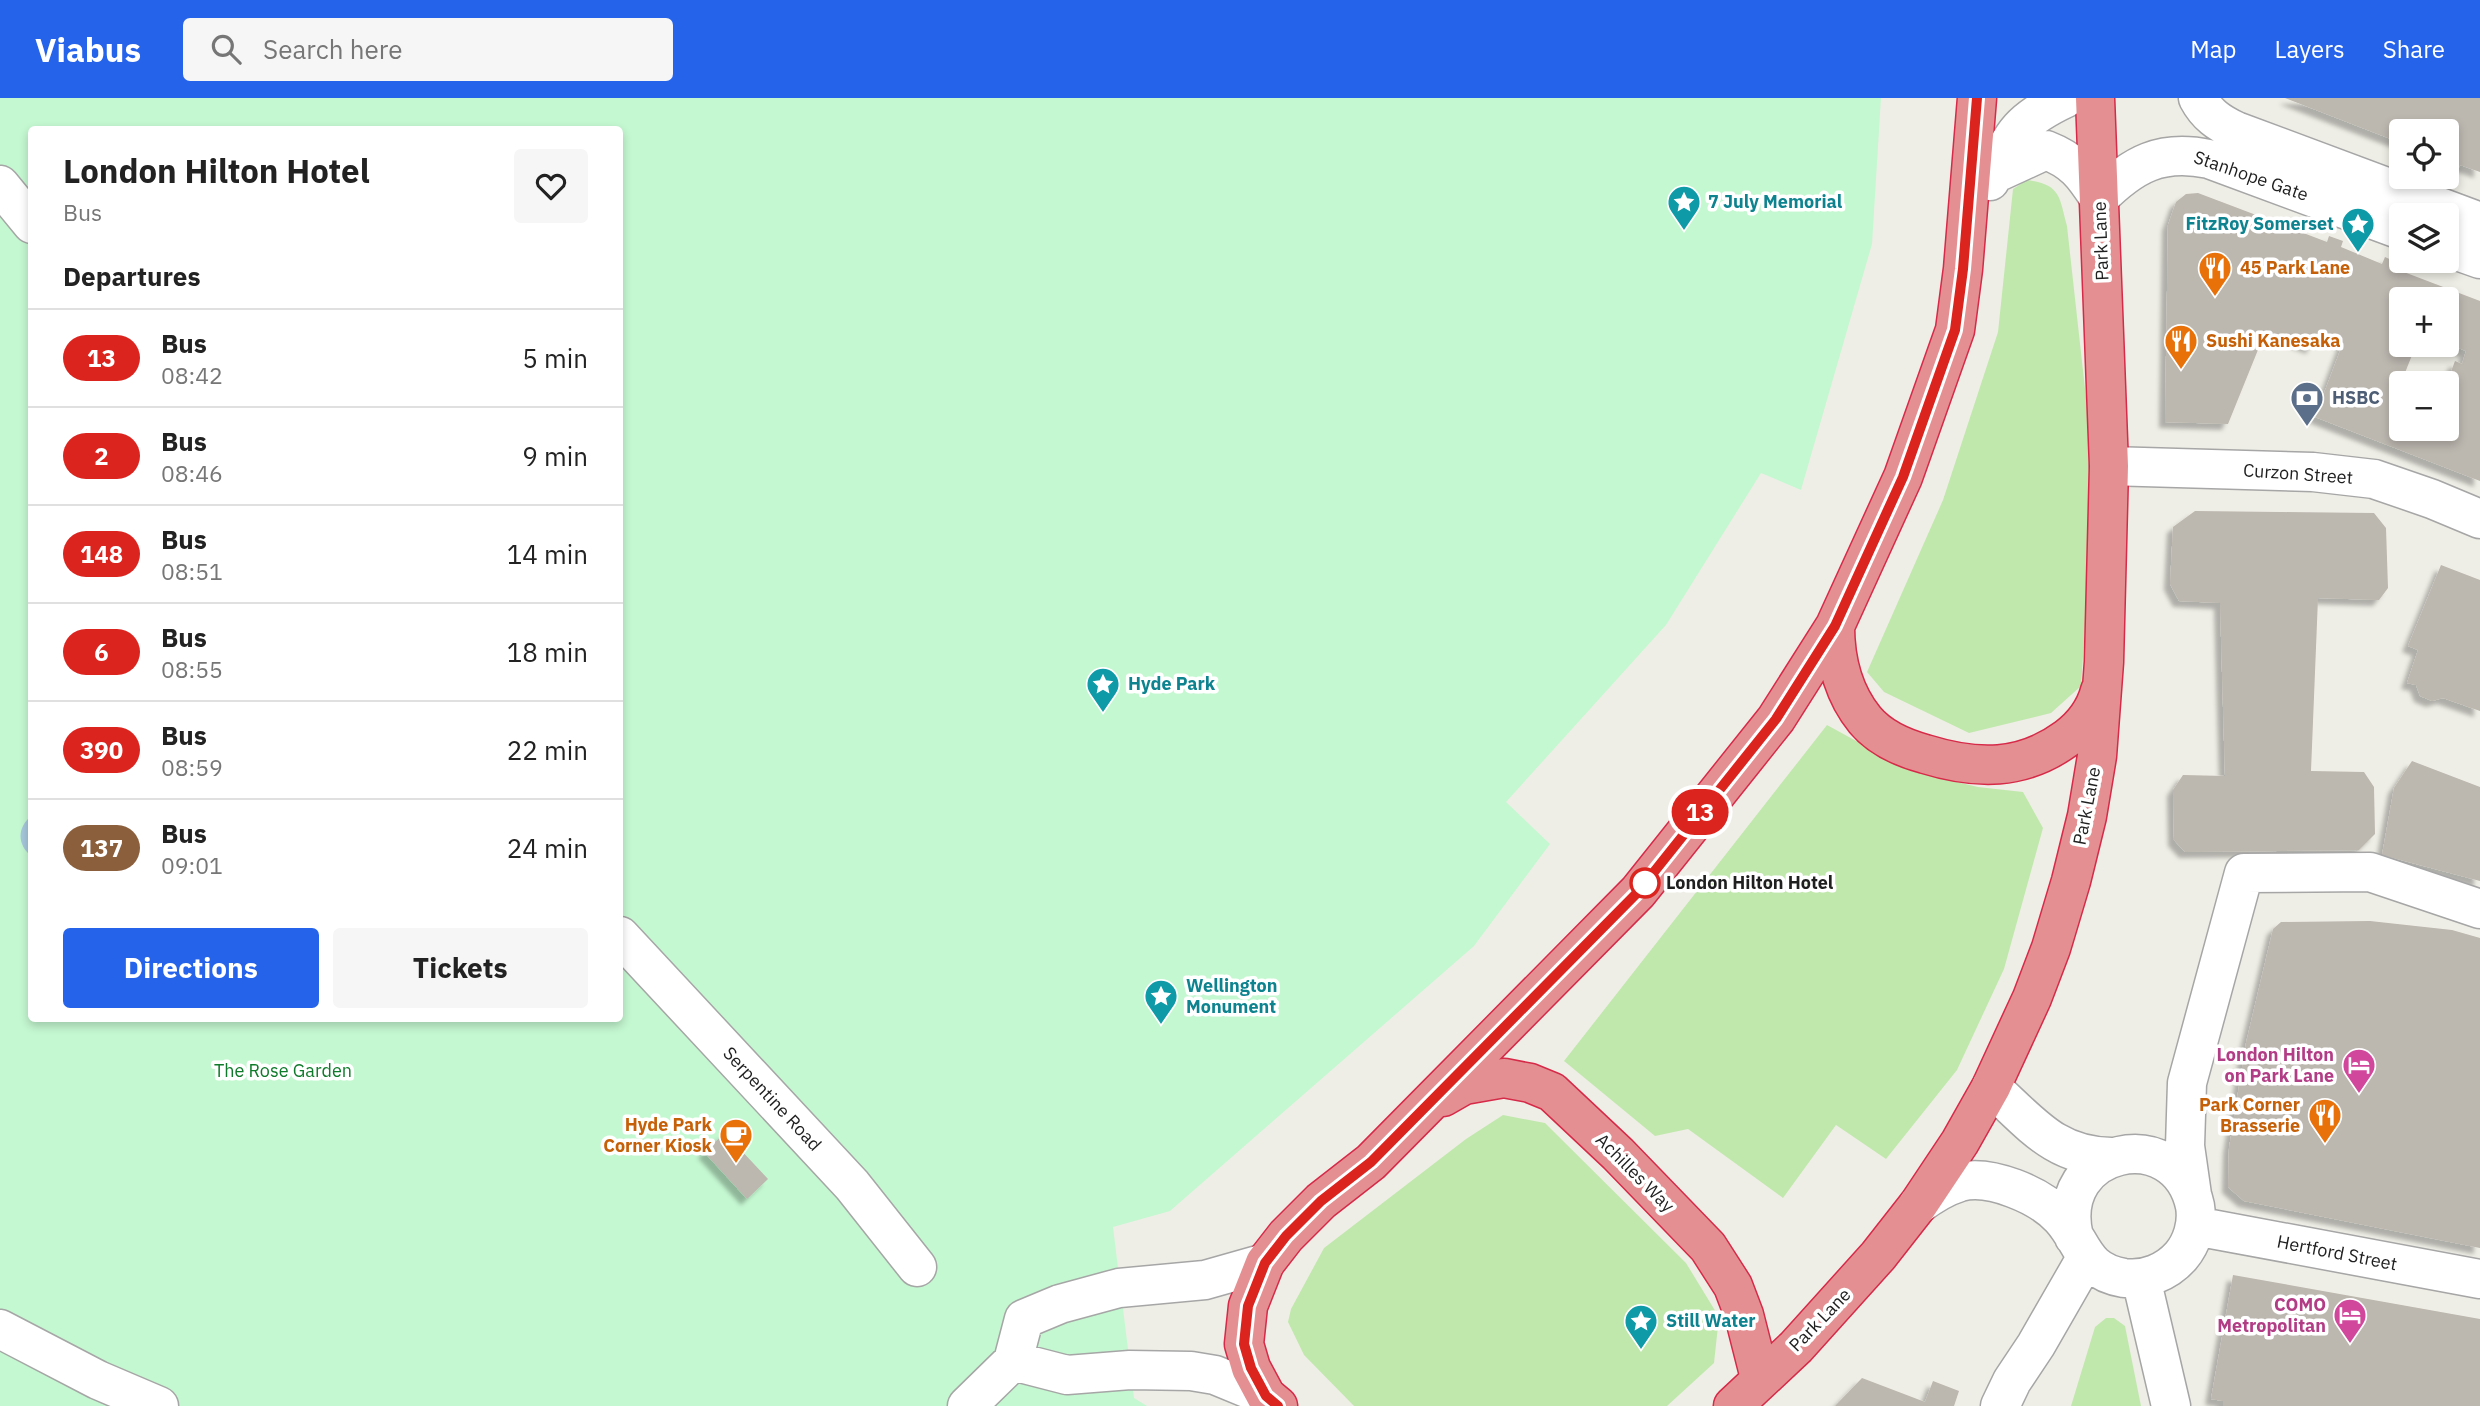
<!DOCTYPE html>
<meta charset="utf-8">
<style>
body{margin:0;font-family:"IBM Plex Sans",sans-serif;background:#f6f6f6;color:#222;height:100vh;display:flex;flex-direction:column;font-size:26px;white-space:nowrap}
*{box-sizing:border-box;margin:0}
p{font-size:23px;color:#767676}
.icon{flex:none;width:38px;height:38px;fill:none;stroke:currentColor;stroke-width:2;stroke-linecap:round;stroke-linejoin:round}
.map{position:relative;flex:1;overflow:hidden}
.side{position:absolute;left:28px;top:28px;width:595px;height:896px;display:flex;flex-direction:column;background:#fff;border-radius:7px;box-shadow:0 4px 10px #0003}
.side>*{flex:none}
.badge{padding:0 14px;border-radius:23px;font-size:24px;line-height:46px}
.tools{position:absolute;left:2389px;top:21px;display:grid;gap:14px}
.tools a{display:grid;place-items:center;width:70px;height:70px;border-radius:7px;background:#fff;box-shadow:0 4px 10px #0003;font-size:35px}
.map>.badge{position:absolute;translate:-50% -50%;box-shadow:0 0 0 4px #fff}
h2{padding:0 35px;font-size:26px;line-height:63px}
.round{display:grid;place-items:center;flex:none;width:74px;height:74px;border-radius:7px;background:#f6f6f6}
.head{display:flex;align-items:center;justify-content:space-between;height:119px;padding:0 35px}
h1{font-size:33px;font-weight:700;line-height:52px}
.primary-button{display:flex;gap:14px;margin-top:auto;padding:14px 35px}
.primary-button a{flex:1;height:80px;border-radius:7px;background:#2563eb;color:#fff;font-size:28px;font-weight:700;line-height:80px;text-align:center}
.primary-button a+a{background:#f6f6f6;color:#222}
ul{padding:0;list-style:none}
li{display:flex;align-items:center;gap:21px;height:98px;padding:0 35px;border-top:2px solid #e0e0e0}
li div{flex:1}
li b{display:block;font-size:26px}
li em{font-style:normal}
li .badge{min-width:77px;font-weight:700;text-align:center}
header{display:flex;align-items:center;gap:42px;box-sizing:border-box;height:98px;padding:0 35px;background:#2563eb;color:#fff}
header strong{font-size:33px}
nav{display:flex;gap:38px;margin-inline-start:auto;font-size:24px}
.search{width:490px;height:63px;background:#f6f6f6;display:flex;align-items:center;gap:18px;box-sizing:border-box;padding:0 24px;border-radius:7px;color:#767676;font-size:26px}
.map>svg:first-child{display:block}
.grass{fill:#c0e8ad}
.park{fill:#c4f8d1;fill-rule:evenodd}
.water{fill:#a7c7dc}
.building{fill:#bcb7af;fill-rule:evenodd;filter:url(#shadow)}
.lines{fill:none;stroke-linecap:round;stroke-linejoin:round}
.minor-casing{stroke:#a6a6a6;stroke-width:41}
.highway-casing{stroke:#d62a49;stroke-width:41}
.minor{stroke:#fff;stroke-width:38}
.highway{stroke:#e49092;stroke-width:38}
.line-casing{stroke:#fff;stroke-width:16}
.line{stroke:#dc241f;stroke-width:10}
.stop-dot{fill:#fff;stroke:#dc241f;stroke-width:3.5}
.labels{text-anchor:middle;stroke-width:7;stroke-linejoin:round;paint-order:stroke}
.street-label{font-size:18px;fill:#1f1f1f;stroke:#fff}
.culture-label{font-size:18px;font-weight:bold;fill:#0d838f;stroke:#fff;text-anchor:start}
.food-label{font-size:18px;font-weight:bold;fill:#c56008;stroke:#fff;text-anchor:start}
.service-label{font-size:18px;font-weight:bold;fill:#4e5e75;stroke:#fff;text-anchor:start}
.stop-label{font-size:18px;font-weight:bold;fill:#1f1f1f;stroke:#fff;text-anchor:start}
.hotel-label{font-size:18px;font-weight:bold;fill:#b23c85;stroke:#fff;text-anchor:end}
.park-label{font-size:18px;fill:#0f7b2a;stroke:#fff}
</style>
<header>
<strong>Viabus</strong>
<div class="search"><svg class="icon" aria-label="search" viewBox="0 0 24 24"><circle cx="10" cy="10" r="6"/><path d="M15 15l6 6"/></svg>Search here</div>
<nav><a>Map</a><a>Layers</a><a>Share</a></nav>
</header>
<div class="map">
<svg width="2480" height="1308" viewBox="0 0 2480 1308">
<defs>
<filter id="shadow"><feDropShadow dx="-6" dy="6" stdDeviation="2" flood-color="#0004"/></filter>
</defs>
<rect width="100%" height="100%" fill="#efeee6"/>
<path class="grass" d="M2027 82C2061 87 2059 98 2067 128L2095 381 2081 588 2051 615 1969 635 1884 594 1867 574 1943 402 1998 234 2013 91Z
M1827 627 1911 673 1978 689 2023 694 2043 730 2004 871 1957 972 1886 1061 1836 1027 1783 1100 1688 1031 1655 1038 1564 963Z
M1503 1017 1545 1025 1686 1165 1719 1219 1714 1265 1667 1308H1354L1304 1257 1288 1224 1291 1211 1324 1150 1466 1041Z
M2106 1220H2114L2125 1228 2141 1308H2071L2095 1229Z"/>
<path class="park" d="M0 0H1881L1872 146 1801 392 1761 375 1666 527 1506 704 1550 746 1474 848 1170 1113 1113 1129 1134 1300 1147 1308H0ZM32 32H620V920H32Z"/>
<path class="water" d="M31 718V758C17 746 17 730 31 718Z"/>
<path class="building" d="M2285 0H2480V74L2460 67 2455 79 2446 75V33H2401V45Z
M2198 95 2327 144 2329 138 2343 143 2341 149 2382 166 2385 159 2398 165 2396 171 2480 203V383L2315 319 2343 245 2318 235 2312 250 2266 232 2228 326 2165 324 2168 127 2176 104 2186 96ZM2401 201H2446V245L2466 253 2462 266 2455 263 2446 287V331H2401V296L2397 295 2416 247H2401Z
M2195 413 2374 415 2386 430 2388 490 2379 502 2318 500 2311 673 2364 674 2374 689 2375 736 2359 752 2185 754 2174 742 2173 692 2183 677 2225 678 2220 505 2179 503 2170 486 2173 429Z
M2441 467 2480 482V613L2443 600 2432 603 2420 598 2416 587 2407 585 2418 552 2408 548Z
M2412 663 2480 689V783L2382 757 2394 690Z
M2370 823 2452 832 2480 840V1150L2244 1103 2228 1089 2229 1050 2246 945 2273 831 2281 824Z
M725 1035 768 1081 747 1101 704 1054Z
M2233 1177 2480 1221V1308H2223V1303L2211 1301Z
M1862 1280 1925 1304 1933 1283 1959 1293 1954 1308H1835Z"/>
<g class="lines">
<defs>
<path id="minor" d="M2198 0C2207 17 2219 25 2236 33L2480 124
M1994 76 2046 52C2074 63 2083 75 2099 100 2133 66 2161 51 2209 61L2401 132
M1990 83C2013 36 2017 23 2066 0
M0 87 32 126
M2446 149 2480 161
M2109 368 2313 374 2374 381 2432 401 2480 421
M620 838 852 1087 917 1169
M1991 989C2031 1025 2055 1059 2112 1059
M2192 1097 2185 1048 2187 985 2244 775 2370 774 2480 811
M1918 1107C1931 1097 1944 1089 1960 1084 1990 1076 2040 1097 2061 1120 2084 1145 2082 1173 2124 1180 2145 1183 2167 1174 2181 1158 2192 1145 2198 1126 2195 1108 2177 1023 2052 1049 2074 1139
M2195 1128 2480 1181
M2141 1180 2171 1308
M0 1231 98 1282 159 1308
M1013 1263 1067 1277 1130 1272 1191 1273 1215 1277 1266 1298
M967 1308 1013 1263 1024 1221 1060 1206 1119 1190 1205 1182 1265 1165
M2000 1308 2012 1283 2036 1247 2086 1160"/>
<path id="highway" d="M1835 528C1835 562 1843 595 1865 622 1880 640 1903 650 1925 656 1977 672 2022 673 2067 640 2083 628 2095 612 2100 593
M1443 999 1464 987 1504 980 1530 985 1552 994 1618 1056 1708 1149 1733 1188 1744 1217 1760 1280
M1278 1308 1266 1298 1251 1270 1244 1246 1248 1208 1265 1165 1286 1138 1321 1103 1371 1064 1638 794 1776 621 1835 528 1903 379 1955 232 1963 171 1977 0
M1733 1308 1796 1249 1878 1158 1918 1107 1960 1044 1991 989 2032 900 2051 850 2071 783 2087 718 2097 658 2104 564 2109 368 2095 0"/>
</defs>
<use href="#minor" class="minor-casing"/>
<use href="#highway" class="highway-casing"/>
<use href="#minor" class="minor"/>
<use href="#highway" class="highway"/>
</g>
<g class="lines">
<defs>
<path id="line" d="M1278 1308 1266 1298 1251 1270 1244 1246 1248 1208 1265 1165 1286 1138 1321 1103 1371 1064 1638 794 1776 621 1835 528 1903 379 1955 232 1963 171 1977 0"/>
</defs>
<use href="#line" class="line-casing"/>
<use href="#line" class="line"/>
</g>
<defs>
<symbol id="sight-pin" viewBox="-11 -11 22 30"><path d="M0 17L-7.5 6A9.5 9.5 0 1 1 7.5 6Z" fill="#0f9aa8" stroke="#fff"/><path d="M0-6L1.8-2.2L6-1.7L2.9 1.2L3.7 5.4L0 3.3L-3.7 5.4L-2.9 1.2L-6-1.7L-1.8-2.2Z" fill="#fff"/></symbol>
<symbol id="restaurant-pin" viewBox="-11 -11 22 30"><path d="M0 17L-7.5 6A9.5 9.5 0 1 1 7.5 6Z" fill="#e8710a" stroke="#fff"/><path d="M-5-6h1v4h1v-4h1v4h1v-4h1v5L-1.5 .5V6h-2V.5L-5-1ZM5-6V6H3V1.5H1.5Q1.5-4 5-6Z" fill="#fff"/></symbol>
<symbol id="bank-pin" viewBox="-11 -11 22 30"><path d="M0 17L-7.5 6A9.5 9.5 0 1 1 7.5 6Z" fill="#5c6f8a" stroke="#fff"/><path d="M-6-4H6V4H-6ZM0-2.3a2.3 2.3 0 1 0 0 4.6a2.3 2.3 0 1 0 0-4.6Z" fill="#fff"/></symbol>
<symbol id="hotel-pin" viewBox="-11 -11 22 30"><path d="M0 17L-7.5 6A9.5 9.5 0 1 1 7.5 6Z" fill="#d1479c" stroke="#fff"/><path d="M-6-4.5h1.5V1H6V5H4.5V3h-9V5H-6ZM-4 0a1.8 1.8 0 1 1 3.6 0ZM.5 0V-2.5h3Q6-2.5 6 0Z" fill="#fff"/></symbol>
<symbol id="cafe-pin" viewBox="-11 -11 22 30"><path d="M0 17L-7.5 6A9.5 9.5 0 1 1 7.5 6Z" fill="#e8710a" stroke="#fff"/><path d="M-5.5-4.5H6V0H3Q3 3.5 0 3.5H-2.5Q-5.5 3.5-5.5 0ZM3-3.2v2h1.7v-2ZM-6 4.5H4V6H-6Z" fill="#fff"/></symbol>
</defs>
<g fill-rule="evenodd">
<use href="#sight-pin" x="1665" y="85" width="38" height="52"/>
<use href="#sight-pin" x="2339" y="107" width="38" height="52"/>
<use href="#restaurant-pin" x="2196" y="151" width="38" height="52"/>
<use href="#restaurant-pin" x="2162" y="224" width="38" height="52"/>
<use href="#bank-pin" x="2288" y="281" width="38" height="52"/>
<use href="#sight-pin" x="1084" y="567" width="38" height="52"/>
<use href="#sight-pin" x="1142" y="879" width="38" height="52"/>
<use href="#hotel-pin" x="2340" y="948" width="38" height="52"/>
<use href="#restaurant-pin" x="2306" y="998" width="38" height="52"/>
<use href="#cafe-pin" x="717" y="1018" width="38" height="52"/>
<use href="#hotel-pin" x="2331" y="1198" width="38" height="52"/>
<use href="#sight-pin" x="1622" y="1204" width="38" height="52"/>
</g>
<circle class="stop-dot" cx="1645" cy="785" r="14"/>
<g class="labels">
<g class="street-label">
<text transform="translate(2251 78) rotate(19)" y="6">Stanhope Gate</text>
<text transform="translate(2101 143) rotate(-92)" y="6">Park Lane</text>
<text transform="translate(2298 376) rotate(4)" y="6">Curzon Street</text>
<text transform="translate(2087 708) rotate(-79)" y="6">Park Lane</text>
<text transform="translate(772 1001) rotate(47)" y="6">Serpentine Road</text>
<text transform="translate(1635 1075) rotate(45)" y="6">Achilles Way</text>
<text transform="translate(2337 1155) rotate(11)" y="6">Hertford Street</text>
<text transform="translate(1820 1222) rotate(-46)" y="6">Park Lane</text>
</g>
<g class="culture-label">
<text x="1708" y="110">7 July Memorial</text>
<text x="2334" y="132" text-anchor="end">FitzRoy Somerset</text>
<text x="1128" y="592">Hyde Park</text>
<text x="1186" y="894">Wellington<tspan x="1186" dy="21">Monument</tspan></text>
<text x="1666" y="1229">Still Water</text>
</g>
<g class="food-label">
<text x="2240" y="176">45 Park Lane</text>
<text x="2206" y="249">Sushi Kanesaka</text>
<text x="2300" y="1013" text-anchor="end">Park Corner<tspan x="2300" dy="21">Brasserie</tspan></text>
<text x="712" y="1033" text-anchor="end">Hyde Park<tspan x="712" dy="21">Corner Kiosk</tspan></text>
</g>
<g class="service-label">
<text x="2332" y="306">HSBC</text>
</g>
<g class="stop-label">
<text x="1666" y="791">London Hilton Hotel</text>
</g>
<g class="hotel-label">
<text x="2334" y="963">London Hilton<tspan x="2334" dy="21">on Park Lane</tspan></text>
<text x="2326" y="1213">COMO<tspan x="2326" dy="21">Metropolitan</tspan></text>
</g>
<g class="park-label">
<text x="283" y="979">The Rose Garden</text>
</g>
</g>
</svg>
<div class="tools">
<a><svg class="icon" aria-label="locate" viewBox="0 0 24 24"><circle cx="12" cy="12" r="6"/><path d="M12 2v4M12 18v4M2 12h4M18 12h4"/></svg></a>
<a><svg class="icon" aria-label="layers" viewBox="0 0 24 24"><path d="M12 4l9 5-9 5-9-5zM3 14l9 5 9-5"/></svg></a>
<a>+</a>
<a>−</a>
</div>
<b class="badge" style="left:1700px;top:714px;background:#dc241f;color:#fff">13</b>
<section class="side">
<div class="head"><div><h1>London Hilton Hotel</h1><p>Bus</p></div><a class="round"><svg class="icon" aria-label="heart" viewBox="0 0 24 24"><path d="M12 20l-8-8c-3-5 5-10 8-4 3-6 11-1 8 4z"/></svg></a></div>
<h2>Departures</h2>
<ul>
<li><span class="badge" style="background:#dc241f;color:#fff">13</span><div><b>Bus</b><p>08:42</p></div><em>5 min</em></li>
<li><span class="badge" style="background:#dc241f;color:#fff">2</span><div><b>Bus</b><p>08:46</p></div><em>9 min</em></li>
<li><span class="badge" style="background:#dc241f;color:#fff">148</span><div><b>Bus</b><p>08:51</p></div><em>14 min</em></li>
<li><span class="badge" style="background:#dc241f;color:#fff">6</span><div><b>Bus</b><p>08:55</p></div><em>18 min</em></li>
<li><span class="badge" style="background:#dc241f;color:#fff">390</span><div><b>Bus</b><p>08:59</p></div><em>22 min</em></li>
<li><span class="badge" style="background:#8b5e3c;color:#fff">137</span><div><b>Bus</b><p>09:01</p></div><em>24 min</em></li>
</ul>
<div class="primary-button"><a>Directions</a><a>Tickets</a></div>
</section>
</div>
